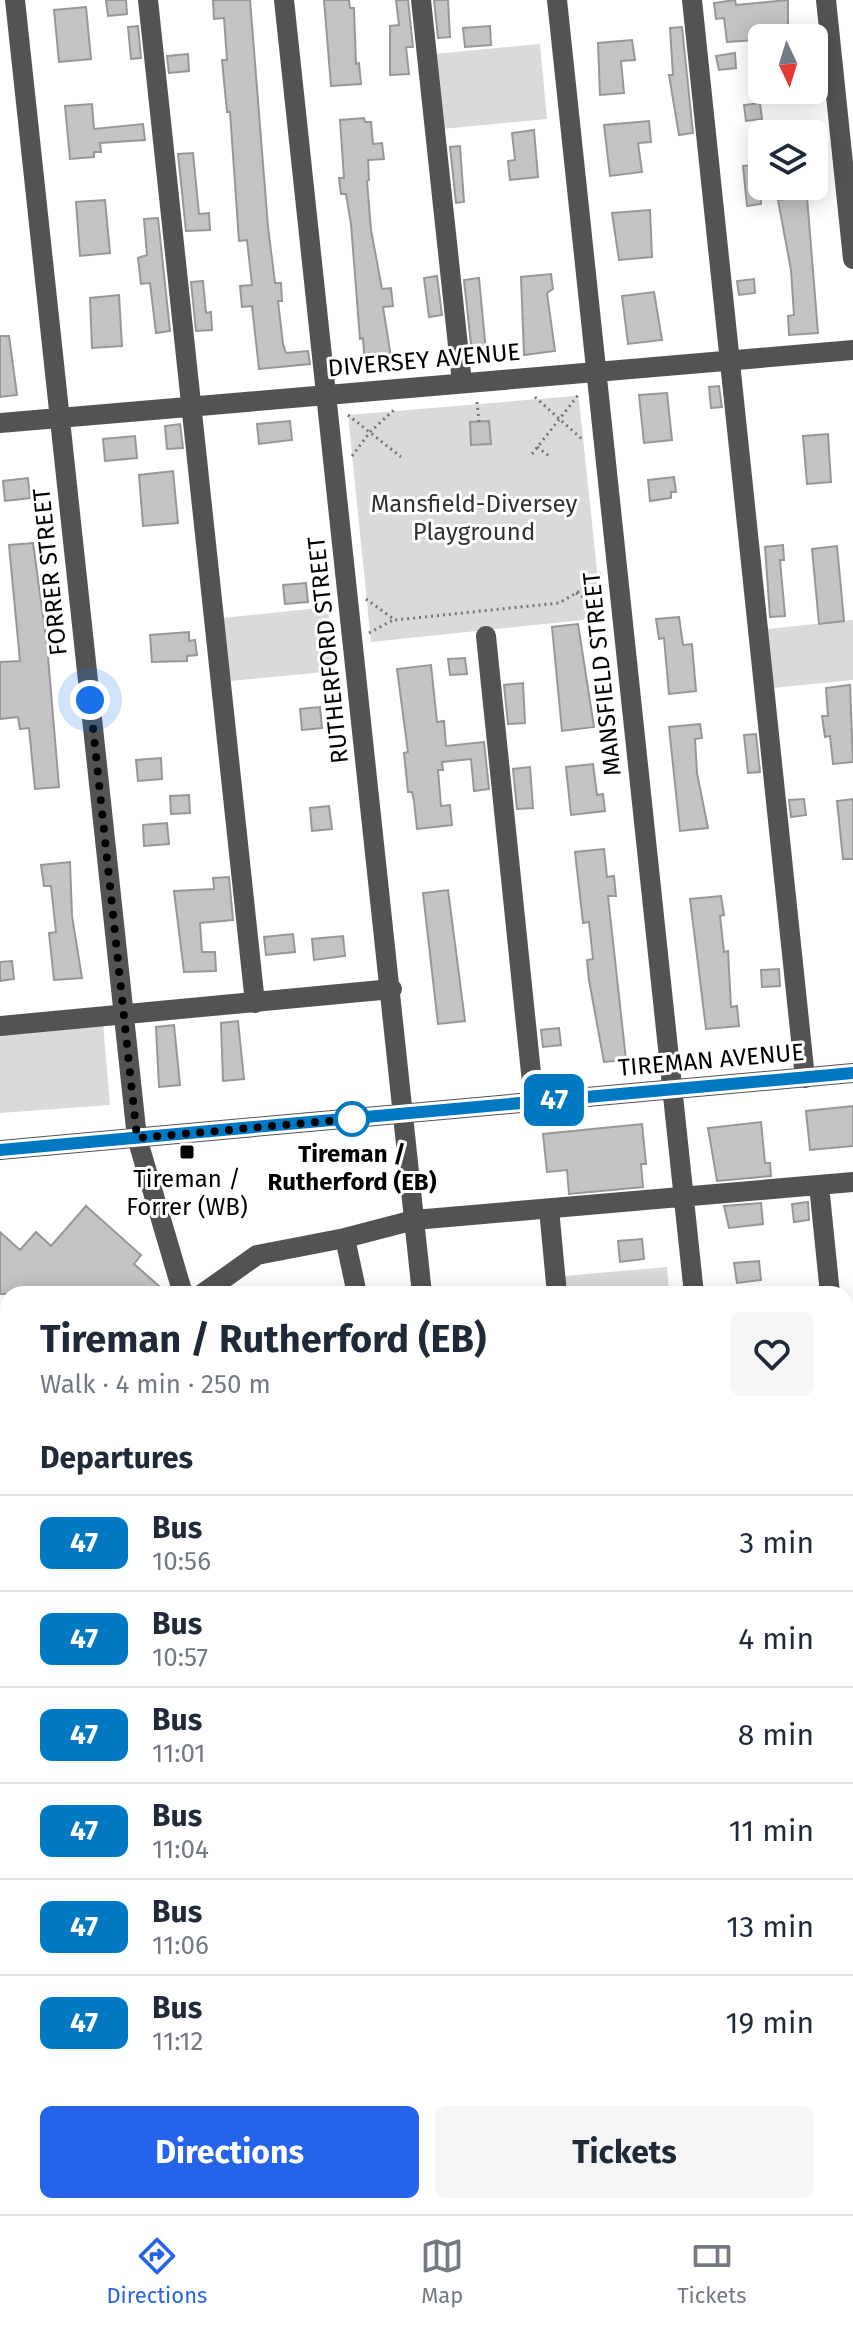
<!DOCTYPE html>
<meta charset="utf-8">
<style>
body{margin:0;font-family:"Fira Sans",sans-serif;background:#f6f6f7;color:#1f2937;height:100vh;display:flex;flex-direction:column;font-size:30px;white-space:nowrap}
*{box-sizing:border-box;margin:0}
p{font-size:26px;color:#747a83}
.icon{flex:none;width:44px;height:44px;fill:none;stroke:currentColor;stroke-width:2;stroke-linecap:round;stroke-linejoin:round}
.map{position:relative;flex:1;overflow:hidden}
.drawer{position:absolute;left:0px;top:1286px;width:854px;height:928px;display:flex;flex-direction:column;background:#fff;border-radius:24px 24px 0 0;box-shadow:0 4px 20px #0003}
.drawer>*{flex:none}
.badge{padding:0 16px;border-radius:12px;font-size:28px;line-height:52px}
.needle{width:52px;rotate:176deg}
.buttons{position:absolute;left:748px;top:24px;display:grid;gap:16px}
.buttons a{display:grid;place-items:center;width:80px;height:80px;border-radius:12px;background:#fff;box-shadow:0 4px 20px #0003;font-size:40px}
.you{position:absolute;width:40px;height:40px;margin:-20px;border:6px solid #fff;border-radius:50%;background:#1a73e8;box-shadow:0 0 0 12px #1a73e833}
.map>.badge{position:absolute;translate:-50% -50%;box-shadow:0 0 0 4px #fff}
h2{padding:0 40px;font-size:30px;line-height:72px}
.round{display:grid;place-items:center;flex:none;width:84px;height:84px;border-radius:12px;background:#f6f6f7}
.overview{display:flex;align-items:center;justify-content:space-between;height:136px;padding:0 40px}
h1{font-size:38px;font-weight:700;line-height:60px}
.button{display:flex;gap:16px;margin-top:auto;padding:16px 40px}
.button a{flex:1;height:92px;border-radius:12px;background:#2563eb;color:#fff;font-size:32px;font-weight:700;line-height:92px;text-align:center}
.button a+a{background:#f6f6f7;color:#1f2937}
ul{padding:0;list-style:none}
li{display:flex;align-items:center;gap:24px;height:96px;padding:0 40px;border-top:2px solid #e0e1e3}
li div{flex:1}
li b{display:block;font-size:30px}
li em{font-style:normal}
li .badge{min-width:88px;font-weight:700;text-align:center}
.dock{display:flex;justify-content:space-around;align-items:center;height:112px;border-top:2px solid #e0e1e3;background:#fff;font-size:22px;color:#747a83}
.dock a{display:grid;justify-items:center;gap:4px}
.dock .active{color:#2563eb}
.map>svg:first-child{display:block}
.green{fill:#dadada}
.building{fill:#c3c3c3;stroke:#979797;stroke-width:2}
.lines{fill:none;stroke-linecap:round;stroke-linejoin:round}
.path{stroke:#757575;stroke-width:3;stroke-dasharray:2 4;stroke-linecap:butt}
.minor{stroke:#535353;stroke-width:20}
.rail-casing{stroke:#000;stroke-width:8}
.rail{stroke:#fff;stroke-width:5;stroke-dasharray:15;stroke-linecap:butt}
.line-casing{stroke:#fff;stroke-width:18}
.line{stroke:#0079c2;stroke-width:12}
.walk{stroke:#000;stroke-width:8;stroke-dasharray:0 14.4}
.stop-dot{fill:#fff;stroke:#0079c2;stroke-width:4}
.poi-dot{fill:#000;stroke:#fff;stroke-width:3}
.labels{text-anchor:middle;stroke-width:6;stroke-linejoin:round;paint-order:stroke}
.street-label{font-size:24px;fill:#000;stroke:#fff}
.park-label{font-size:24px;fill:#313131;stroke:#fff}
.stop-label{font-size:24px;font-weight:bold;fill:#000;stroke:#fff}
.poi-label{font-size:24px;fill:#000;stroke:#fff}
</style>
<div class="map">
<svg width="853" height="2214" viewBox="0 0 853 2214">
<rect width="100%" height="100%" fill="#fff"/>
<path class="green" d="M540 44 547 119 442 129 434 54Z
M575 396 579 400 602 618 371 642 348 415Z
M328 607 335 671 230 681 223 618Z
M853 620V680L773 688 767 629Z
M103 1023 110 1105 0 1113V1033Z
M667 1267 669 1294H565L564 1276Z"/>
<path class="building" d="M106 0H126L127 14 108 16Z
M213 0H250L268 227 275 283H281L282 301H278L283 344 286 353 308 351 310 364 259 369 252 306 242 307 240 286 252 285 247 240 239 241 230 112H227L222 60H227L224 18 214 19Z
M324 0H349L350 8H354L356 64 359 63 361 84 331 86Z
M396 0H408L413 47H406L409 74 390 75V26L399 25Z
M434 0H448L450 37 438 38Z
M735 0 736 5 788 0V38L727 42 724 18 716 19 714 3Z
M86 7 91 59 59 62 54 10Z
M138 26 141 58 131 59 128 27Z
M490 26 491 45 465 47 463 28Z
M682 27 693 133 679 135 669 75H673L670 28Z
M632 40 635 60 621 61 624 93 600 95 598 43Z
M735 53 736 68 719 70 716 56Z
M188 54 189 71 169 73 167 56Z
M760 103 762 119 746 121 744 105Z
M92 104 94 129 143 124 145 140 100 143 101 152H94V157L70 159 65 106Z
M364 118 365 122H371L373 144 382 143 384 159 368 160 369 180 367 181 371 230 382 289 391 288 393 306 383 307 392 363 365 366 363 338 360 339 351 224 346 194H341L339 178H344L340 120Z
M649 121 651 142 638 143 642 172 610 176 604 125Z
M534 130 538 177 510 180 508 161 515 160 512 133Z
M460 146 464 202 456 203 450 147Z
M193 153 199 214 209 213 210 230 186 231 178 154Z
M759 165 761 204 747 206 743 166Z
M807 197 818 333 789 335 788 316 794 315 791 270 778 200Z
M105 200 110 253 80 256 76 202Z
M650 210 652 257 619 260 612 213Z
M158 218 170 331 156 333 150 283 141 284 138 258 147 255 144 219Z
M551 274 553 289 547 293 555 351 524 355 521 277Z
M437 276 442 315 429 317 424 278Z
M479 278 487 362 473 363 464 280Z
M754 279 755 293 739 295 737 281Z
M203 281 206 313 211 312 212 330 196 331 191 282Z
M654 292 662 340 628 344 622 296Z
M119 295 122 346 92 348 90 298Z
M0 336H9L17 395 0 397Z
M719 386 722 407 711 408 709 387Z
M667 393 672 440 644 443 639 395Z
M290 421 292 440 259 444 257 424Z
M489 421 491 444 471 445 470 422Z
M180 424 183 448 167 449 165 426Z
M828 434 831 482 807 484 803 436Z
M135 436 137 458 105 461 103 439Z
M173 471 178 523 143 526 139 475Z
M674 477 676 492H671V498L650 501 648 480Z
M28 478 30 498 5 501 3 481Z
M33 543 47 645 59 787 35 789 29 728 20 729 18 717 0 719V662L20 661 9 545Z
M783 545 784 560H780L785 616 770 617 765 547Z
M837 546 844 621 819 624 812 549Z
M306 583 308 602 285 604 283 585Z
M679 617 683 645 692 644 696 691 669 694 664 638 659 639 656 619Z
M578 624 594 727 562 731 552 627Z
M189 632V641L195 640 197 655 187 656V661L152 662 150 635Z
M465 658 467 674 450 675 448 659Z
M431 665 437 722 444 721 446 746 484 742 489 789 474 791 471 759 442 762 443 770H438L441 806 450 805 452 825 417 829 414 801 412 792H408L404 753 408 752 397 669Z
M523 683 525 723 508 724 504 685Z
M850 685 853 762 833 764 830 736 825 737 822 716H828L826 688Z
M320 707 322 728 302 730 300 709Z
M700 724 702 738 695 739 697 773 708 828 680 831 669 727Z
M756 734 760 772 748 773 744 735Z
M161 758 162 779 138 781 136 760Z
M593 764 597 795 603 794 605 811 571 815 566 767Z
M530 767 533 808 517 809 513 769Z
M189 795 190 813 171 814 170 796Z
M804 799 806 815 791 817 789 800Z
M853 799V859H843L837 801Z
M329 806 332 829 312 831 310 808Z
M167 823 169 844 144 846 143 825Z
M604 849 607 877 614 876 616 896H608L626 1060 604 1062 589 980 587 960 593 959 589 922 583 923 575 852Z
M70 862 72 916 82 978 54 980 49 933 56 932 51 886H44L41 865Z
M229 877 233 920 200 923 202 952H215L216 971 184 972 174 891 214 889 213 878Z
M448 890 465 1021 438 1024 423 893Z
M721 896 724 915 720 916 724 952 728 951 731 1007 737 1006 739 1026 706 1029 690 899Z
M293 934 295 952 266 955 264 937Z
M343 936 345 956 314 960 312 939Z
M12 961 14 979 0 981V962Z
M779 969 780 986 762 987 761 970Z
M238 1021 244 1079 223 1081 221 1023Z
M174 1025 180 1085 159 1087 156 1027Z
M559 1028 561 1045 543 1047 541 1030Z
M853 1106V1146L810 1150 806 1111Z
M761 1122 765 1163H770L771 1176 717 1181 708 1128Z
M642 1124 646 1164H641L643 1187 569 1194 567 1170 547 1172 543 1134Z
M808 1202 809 1220 794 1222 792 1204Z
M761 1203 763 1224 729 1228 724 1206Z
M86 1206 141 1255 134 1264 168 1294H0V1232L20 1250 36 1232 51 1246Z
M642 1239 644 1259 620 1262 618 1241Z
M759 1261 761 1280 737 1283 734 1263Z"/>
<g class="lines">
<path class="path" d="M535 397 583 440
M477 402 479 422
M348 415 401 457
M537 447 549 456
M532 454 579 394
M352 456 370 432 395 409
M576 593 604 609
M366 599 395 620 559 603 578 592 600 572
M369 633 393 620"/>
<path class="minor" d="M15 0 137 1138 183 1294
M148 0 255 1003
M284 0 422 1294
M421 0 462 383
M557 0 694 1294
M692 0 805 1078
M826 0 853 259
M0 423 853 350
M486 636 534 1102
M0 1026 392 989
M0 1150 853 1073
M819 1185 830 1294
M549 1209 557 1294
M202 1294 257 1255 345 1238
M357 1294 345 1238 414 1220 853 1182
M846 1449 853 1516
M0 1589 8 1588
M846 1609H853
M0 1633 8 1634
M0 2069 8 2148
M846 2127 853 2126
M14 2206 15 2214"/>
<defs>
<path id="rail" d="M0 1468 8 1475
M833 2206 842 2214"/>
</defs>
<use href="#rail" class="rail-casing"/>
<use href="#rail" class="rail"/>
</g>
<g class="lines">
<defs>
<path id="line" d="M0 1150 853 1073"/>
</defs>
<use href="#line" class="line-casing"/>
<use href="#line" class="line"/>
<path class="walk" d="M90 700 137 1138 352 1119"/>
</g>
<circle class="stop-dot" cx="352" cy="1119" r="16"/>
<rect class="poi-dot" x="179" y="1144" width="16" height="16" rx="4"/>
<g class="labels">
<g class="street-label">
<text transform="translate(424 360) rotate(-5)" y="8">DIVERSEY AVENUE</text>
<text transform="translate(50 572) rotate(-96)" y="8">FORRER STREET</text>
<text transform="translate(328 650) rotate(-96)" y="8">RUTHERFORD STREET</text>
<text transform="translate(602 674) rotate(-96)" y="8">MANSFIELD STREET</text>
<text transform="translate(711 1060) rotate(-5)" y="8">TIREMAN AVENUE</text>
</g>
<g class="park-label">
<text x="474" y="512">Mansfield-Diversey<tspan x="474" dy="28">Playground</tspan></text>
</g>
<g class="stop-label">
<text x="352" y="1162">Tireman /<tspan x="352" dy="28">Rutherford (EB)</tspan></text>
</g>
<g class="poi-label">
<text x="187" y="1187">Tireman /<tspan x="187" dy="28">Forrer (WB)</tspan></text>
</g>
</g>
</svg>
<div class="buttons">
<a><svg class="needle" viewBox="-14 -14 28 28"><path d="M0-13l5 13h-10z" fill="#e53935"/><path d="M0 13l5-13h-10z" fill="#747a83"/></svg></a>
<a><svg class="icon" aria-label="layers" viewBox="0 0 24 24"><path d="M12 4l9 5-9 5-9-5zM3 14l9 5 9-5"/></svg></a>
</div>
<div class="you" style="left:90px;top:700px"></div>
<b class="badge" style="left:554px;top:1100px;background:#0079c2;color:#fff">47</b>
<section class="drawer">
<div class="overview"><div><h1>Tireman / Rutherford (EB)</h1><p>Walk · 4 min · 250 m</p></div><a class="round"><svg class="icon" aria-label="heart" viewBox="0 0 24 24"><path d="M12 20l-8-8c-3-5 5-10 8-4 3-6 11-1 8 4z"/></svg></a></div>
<h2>Departures</h2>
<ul>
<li><span class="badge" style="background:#0079c2;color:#fff">47</span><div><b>Bus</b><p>10:56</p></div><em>3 min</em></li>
<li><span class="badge" style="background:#0079c2;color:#fff">47</span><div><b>Bus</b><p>10:57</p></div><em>4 min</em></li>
<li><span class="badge" style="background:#0079c2;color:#fff">47</span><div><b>Bus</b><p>11:01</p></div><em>8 min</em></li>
<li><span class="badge" style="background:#0079c2;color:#fff">47</span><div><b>Bus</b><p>11:04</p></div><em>11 min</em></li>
<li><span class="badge" style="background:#0079c2;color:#fff">47</span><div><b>Bus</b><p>11:06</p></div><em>13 min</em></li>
<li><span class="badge" style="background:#0079c2;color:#fff">47</span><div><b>Bus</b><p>11:12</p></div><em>19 min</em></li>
</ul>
<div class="button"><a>Directions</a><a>Tickets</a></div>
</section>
</div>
<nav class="dock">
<a class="active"><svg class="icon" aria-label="directions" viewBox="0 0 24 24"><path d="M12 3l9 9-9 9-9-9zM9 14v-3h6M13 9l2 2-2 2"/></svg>Directions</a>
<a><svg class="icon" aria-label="map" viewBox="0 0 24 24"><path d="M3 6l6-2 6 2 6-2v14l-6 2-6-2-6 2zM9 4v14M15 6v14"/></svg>Map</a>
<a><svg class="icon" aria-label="tickets" viewBox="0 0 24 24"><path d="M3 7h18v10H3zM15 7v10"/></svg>Tickets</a>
</nav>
